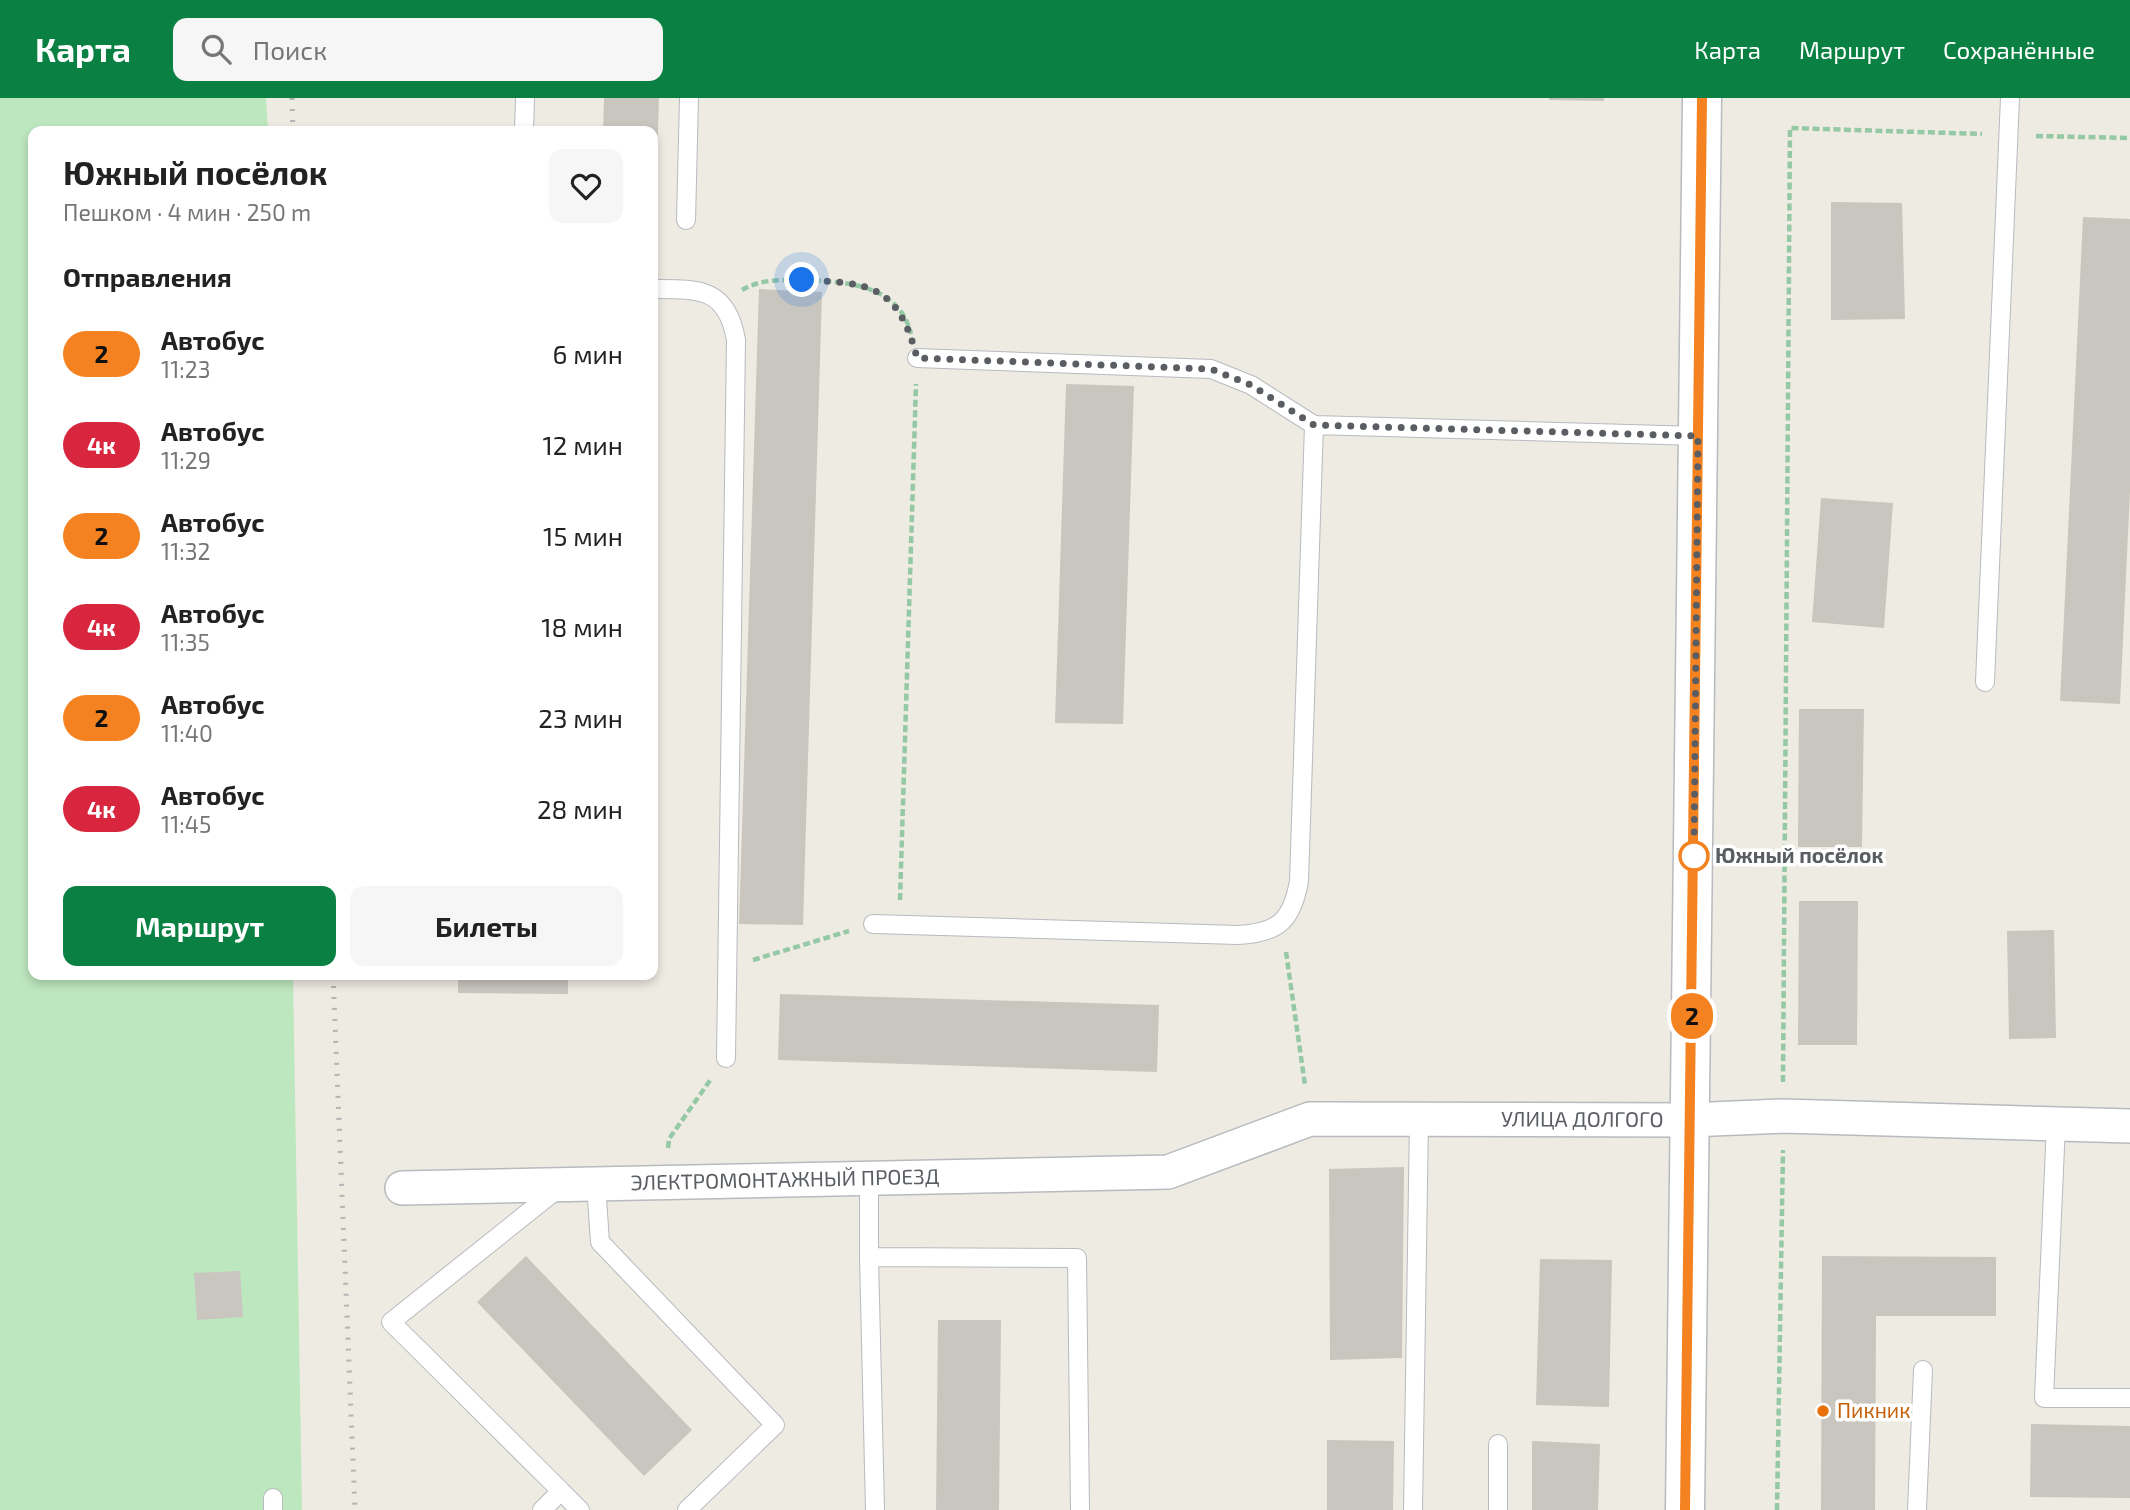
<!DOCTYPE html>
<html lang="ru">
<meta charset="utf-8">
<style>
body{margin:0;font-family:"Exo 2",sans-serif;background:#f6f6f6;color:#222;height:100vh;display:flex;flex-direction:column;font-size:26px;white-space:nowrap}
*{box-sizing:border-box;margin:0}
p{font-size:23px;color:#767676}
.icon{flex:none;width:38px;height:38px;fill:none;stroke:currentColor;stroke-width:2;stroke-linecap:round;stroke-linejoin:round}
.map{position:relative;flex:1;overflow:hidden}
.details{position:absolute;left:28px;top:28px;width:630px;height:854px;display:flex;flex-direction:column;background:#fff;border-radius:14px;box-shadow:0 4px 10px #0003}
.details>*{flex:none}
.badge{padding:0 14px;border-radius:23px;font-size:24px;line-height:46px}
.you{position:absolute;width:35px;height:35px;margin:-18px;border:5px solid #fff;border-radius:50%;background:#1a73e8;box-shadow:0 0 0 10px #1a73e833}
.map>.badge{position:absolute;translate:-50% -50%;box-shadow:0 0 0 4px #fff}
h2{padding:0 35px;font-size:26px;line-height:63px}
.round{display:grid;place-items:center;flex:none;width:74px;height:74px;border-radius:14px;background:#f6f6f6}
.head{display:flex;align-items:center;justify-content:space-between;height:119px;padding:0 35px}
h1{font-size:33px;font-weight:700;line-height:52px}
.cta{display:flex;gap:14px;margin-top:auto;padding:14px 35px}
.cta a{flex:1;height:80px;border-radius:14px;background:#0b8043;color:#fff;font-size:28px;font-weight:700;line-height:80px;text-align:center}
.cta a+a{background:#f6f6f6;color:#222}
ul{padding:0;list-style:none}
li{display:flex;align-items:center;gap:21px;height:91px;padding:0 35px}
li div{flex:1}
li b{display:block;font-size:26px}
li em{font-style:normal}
li .badge{min-width:77px;font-weight:700;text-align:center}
header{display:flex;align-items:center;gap:42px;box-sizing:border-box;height:98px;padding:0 35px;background:#0b8043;color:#fff}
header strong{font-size:33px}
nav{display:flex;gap:38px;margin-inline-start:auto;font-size:24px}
.search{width:490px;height:63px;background:#f6f6f6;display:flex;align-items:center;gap:18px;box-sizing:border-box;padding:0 24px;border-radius:14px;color:#767676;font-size:26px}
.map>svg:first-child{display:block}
.garden{fill:#bde7be}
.building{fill:#c9c6bf}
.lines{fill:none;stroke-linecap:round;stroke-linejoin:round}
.service-casing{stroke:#b7babf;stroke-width:20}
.minor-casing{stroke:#b7babf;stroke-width:36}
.tertiary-casing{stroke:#b7babf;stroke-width:41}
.path{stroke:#95c8a5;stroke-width:4.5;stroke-dasharray:7 3.5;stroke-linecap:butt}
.service{stroke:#fff;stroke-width:18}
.minor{stroke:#fff;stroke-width:33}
.tertiary{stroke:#fff;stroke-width:38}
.rail{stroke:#b3b4b4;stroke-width:5;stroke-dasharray:2 9;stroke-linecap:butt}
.line-casing{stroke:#fff;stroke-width:16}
.line{stroke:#f58220;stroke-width:10}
.walk{stroke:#5a5e63;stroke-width:7;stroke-dasharray:0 12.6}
.stop-dot{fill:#fff;stroke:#f58220;stroke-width:3.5}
.food-dot{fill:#e8710a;stroke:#fff;stroke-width:2.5}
.labels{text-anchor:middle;stroke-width:7;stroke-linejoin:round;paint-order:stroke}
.stop-label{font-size:21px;font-weight:bold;fill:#5a5e63;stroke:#fff;text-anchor:start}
.street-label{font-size:21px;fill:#5a5e63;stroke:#fff}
.food-label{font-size:21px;fill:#c56008;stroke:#fff;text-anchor:start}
</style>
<header>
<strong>Карта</strong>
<div class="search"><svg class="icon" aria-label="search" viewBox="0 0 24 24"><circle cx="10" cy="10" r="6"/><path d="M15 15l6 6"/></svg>Поиск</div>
<nav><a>Карта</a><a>Маршрут</a><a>Сохранённые</a></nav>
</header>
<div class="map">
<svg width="2130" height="1412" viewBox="0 0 2130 1412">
<rect width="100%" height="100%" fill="#eeebe2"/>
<path class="garden" d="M0 0H266L268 33H33V877H293L302 1412H0Z"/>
<path class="building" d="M604 0H659L655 133H653V33H603Z
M1549 0H1604V3L1549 2Z
M1831 104 1902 105 1905 221 1831 222Z
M2083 119 2130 121V393L2120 606 2060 603Z
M759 191 822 194 803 827 739 826Z
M1066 286 1134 288 1123 626 1055 625Z
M1821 400 1893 405 1884 530 1812 524Z
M1799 611H1864L1862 749H1798Z
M1799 803H1858L1857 947H1798Z
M2054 832 2056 940 2009 941 2007 833Z
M458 877H568V896L458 895Z
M780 896 1159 907 1157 974 778 962Z
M1404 1069 1402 1260 1330 1262 1329 1071Z
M526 1158 692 1332 644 1378 477 1204Z
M1822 1158 1996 1159V1218H1876L1875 1412H1821Z
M1540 1161 1612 1162 1609 1309 1536 1307Z
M240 1173 243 1219 197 1222 194 1175Z
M938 1222H1001L999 1412H936Z
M2031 1326 2130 1328V1400L2030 1399Z
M1327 1342 1394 1343 1393 1412H1327Z
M1532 1343 1600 1346 1598 1412H1532Z"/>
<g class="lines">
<defs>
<path id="service" d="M524 33 525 0
M686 122 689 0
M653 191C698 191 727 189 736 242L726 960
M917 260 1211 271 1251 287 1314 327
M1985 584 2010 0
M873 826 1238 837C1278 835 1292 823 1299 783L1314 327 1698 338
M2056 1026 2044 1300H2130
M869 1081V1159L1077 1160 1080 1412
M596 1086 600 1144 775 1327 687 1412
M869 1159 875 1412
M1498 1346V1412
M561 1393 580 1412
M273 1412V1400
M542 1412 561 1393 391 1224 560 1089
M1413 1412 1419 1020
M1917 1412 1923 1272"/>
<g id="minor">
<path id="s1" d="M402 1090 1168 1074 1310 1021 1689 1022 1783 1018 2130 1028"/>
</g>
<path id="tertiary" d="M1685 1412 1702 0"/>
</defs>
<use href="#service" class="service-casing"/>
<use href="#minor" class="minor-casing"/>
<use href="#tertiary" class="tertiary-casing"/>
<path class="path" d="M2036 38 2130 40
M742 192C763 180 784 182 807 182 848 184 899 187 911 236
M900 802 916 286
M1286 854 1305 987
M753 862 849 833
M1783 984 1790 30 1982 36
M668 1050 669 1041 711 981
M1777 1412 1783 1052"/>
<use href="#service" class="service"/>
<use href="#minor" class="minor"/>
<use href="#tertiary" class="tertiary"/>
<path class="rail" d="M292 0 293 33
M333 877 355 1412"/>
</g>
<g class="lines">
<defs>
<path id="line" d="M1685 1412 1702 0"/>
</defs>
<use href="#line" class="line-casing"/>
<use href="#line" class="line"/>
<path class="walk" d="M802 182C870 185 898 186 917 260L1211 271 1251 287 1314 327 1698 338 1694 758"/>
</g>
<circle class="stop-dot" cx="1694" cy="758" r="14"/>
<circle class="food-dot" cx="1823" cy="1313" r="7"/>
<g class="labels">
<g class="stop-label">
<text x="1715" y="765">Южный посёлок</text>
</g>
<g class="street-label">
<text dy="7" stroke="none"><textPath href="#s1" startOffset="1190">УЛИЦА ДОЛГОГО</textPath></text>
<text dy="7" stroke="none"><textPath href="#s1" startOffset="383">ЭЛЕКТРОМОНТАЖНЫЙ ПРОЕЗД</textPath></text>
</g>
<g class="food-label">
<text x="1837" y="1320">Пикник</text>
</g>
</g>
</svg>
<div class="you" style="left:802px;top:182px"></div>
<b class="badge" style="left:1692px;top:918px;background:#f58220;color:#111">2</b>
<section class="details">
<div class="head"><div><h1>Южный посёлок</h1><p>Пешком · 4 мин · 250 m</p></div><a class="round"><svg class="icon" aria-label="heart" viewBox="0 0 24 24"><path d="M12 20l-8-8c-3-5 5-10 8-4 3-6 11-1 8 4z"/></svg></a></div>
<h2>Отправления</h2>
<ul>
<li><span class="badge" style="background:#f58220;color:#111">2</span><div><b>Автобус</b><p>11:23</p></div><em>6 мин</em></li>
<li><span class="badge" style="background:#d7263d;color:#fff">4к</span><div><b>Автобус</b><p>11:29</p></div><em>12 мин</em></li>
<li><span class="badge" style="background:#f58220;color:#111">2</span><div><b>Автобус</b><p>11:32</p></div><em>15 мин</em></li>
<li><span class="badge" style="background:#d7263d;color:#fff">4к</span><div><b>Автобус</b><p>11:35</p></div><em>18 мин</em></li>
<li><span class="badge" style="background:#f58220;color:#111">2</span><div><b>Автобус</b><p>11:40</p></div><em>23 мин</em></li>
<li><span class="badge" style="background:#d7263d;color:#fff">4к</span><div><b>Автобус</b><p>11:45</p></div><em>28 мин</em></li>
</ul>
<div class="cta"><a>Маршрут</a><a>Билеты</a></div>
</section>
</div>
